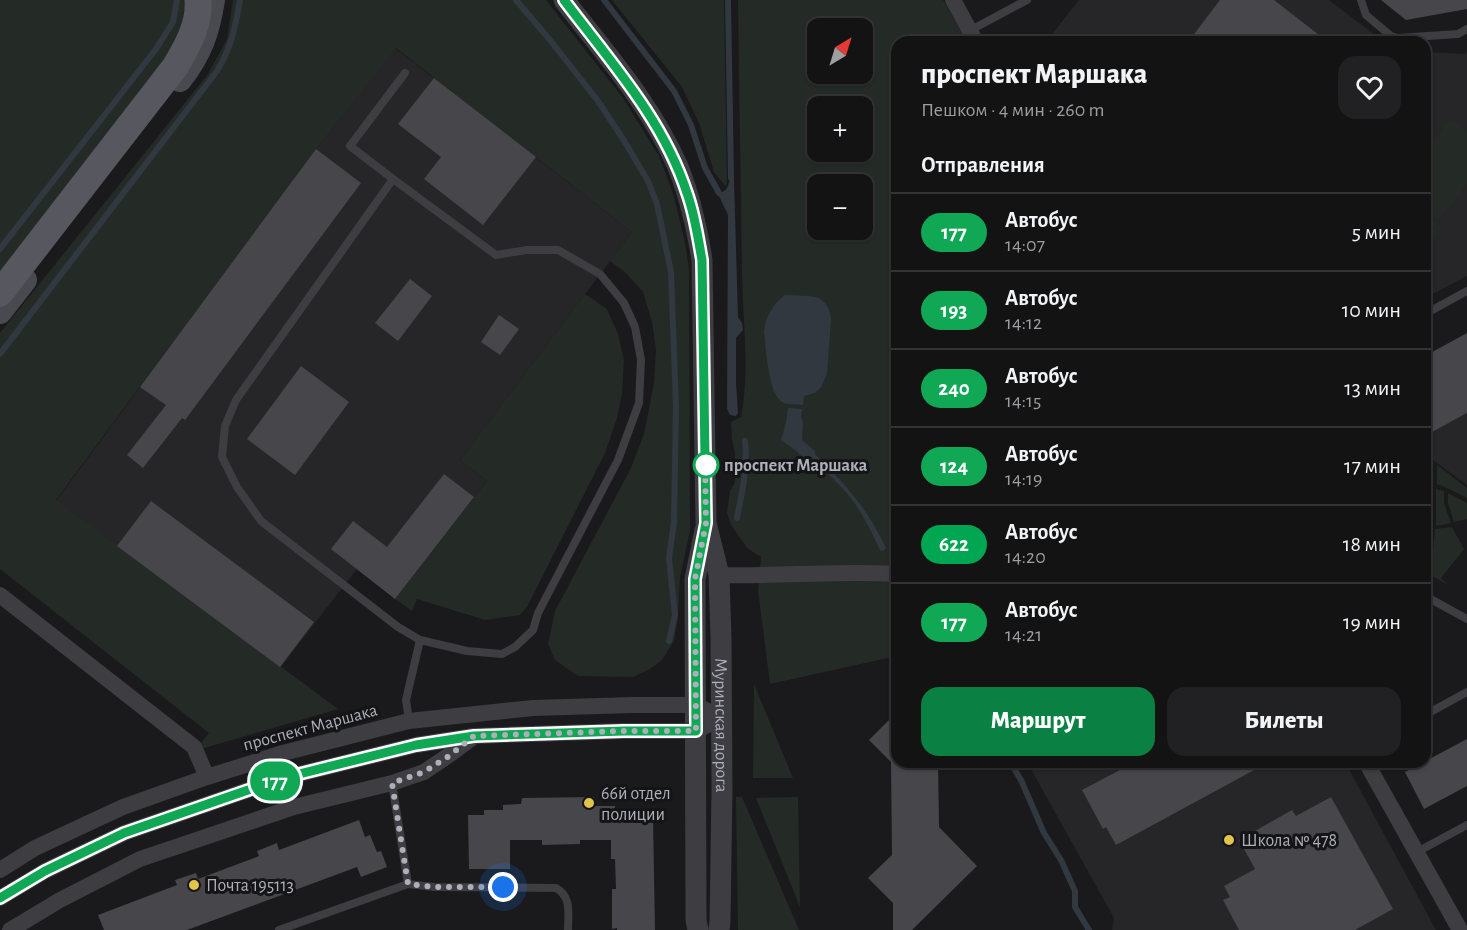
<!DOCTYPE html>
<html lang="ru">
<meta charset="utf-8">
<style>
body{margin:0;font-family:"Alegreya Sans",sans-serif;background:#212022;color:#f1f3f6;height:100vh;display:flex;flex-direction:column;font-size:22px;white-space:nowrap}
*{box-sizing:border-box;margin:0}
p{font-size:20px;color:#9d9ea0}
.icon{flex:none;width:33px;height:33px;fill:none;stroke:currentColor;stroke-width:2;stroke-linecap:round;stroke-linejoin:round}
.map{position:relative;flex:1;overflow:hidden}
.drawer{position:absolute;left:891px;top:36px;width:540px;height:732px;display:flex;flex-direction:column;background:#141314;border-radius:18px;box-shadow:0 2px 4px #0004,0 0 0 2px #333234}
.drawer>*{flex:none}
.badge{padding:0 12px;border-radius:20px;font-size:21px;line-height:39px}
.needle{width:39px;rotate:38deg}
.fabs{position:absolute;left:807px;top:18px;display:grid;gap:12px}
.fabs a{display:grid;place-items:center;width:66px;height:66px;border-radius:12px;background:#141314;box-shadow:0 2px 4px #0004,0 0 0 2px #333234;font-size:30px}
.you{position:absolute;width:30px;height:30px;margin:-15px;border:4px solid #fff;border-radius:50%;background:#1a73e8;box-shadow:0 0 0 9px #1a73e833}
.map>.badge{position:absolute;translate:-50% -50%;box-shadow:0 0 0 3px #fff}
h2{padding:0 30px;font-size:22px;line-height:54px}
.round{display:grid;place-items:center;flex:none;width:63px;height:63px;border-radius:18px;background:#212022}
.overview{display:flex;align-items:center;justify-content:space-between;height:102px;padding:0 30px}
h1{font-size:28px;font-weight:800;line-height:45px}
.action{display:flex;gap:12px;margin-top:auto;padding:12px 30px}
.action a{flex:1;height:69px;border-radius:18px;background:#0b8043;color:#fff;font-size:24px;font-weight:800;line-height:69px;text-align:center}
.action a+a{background:#212022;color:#f1f3f6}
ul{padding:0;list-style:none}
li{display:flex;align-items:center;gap:18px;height:78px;padding:0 30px;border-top:2px solid #333234}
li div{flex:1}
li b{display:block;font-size:22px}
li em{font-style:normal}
li .badge{min-width:66px;font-weight:700;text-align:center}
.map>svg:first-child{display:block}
.built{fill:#262628}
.green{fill:#242b26;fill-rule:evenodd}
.water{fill:#323840}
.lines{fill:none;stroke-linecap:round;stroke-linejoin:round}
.stream{stroke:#323840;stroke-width:6}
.building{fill:#47474b}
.service{stroke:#3d3d42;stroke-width:8}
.minor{stroke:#3d3d42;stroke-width:16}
.tertiary{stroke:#3d3d42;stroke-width:21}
.secondary{stroke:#494a50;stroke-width:24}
.primary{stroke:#57585f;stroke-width:27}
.line-casing{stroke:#fff;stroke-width:14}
.line{stroke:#10a855;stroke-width:9}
.walk{stroke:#adafba;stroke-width:6;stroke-dasharray:0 10.8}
.stop-dot{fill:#fff;stroke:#10a855;stroke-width:3}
.poi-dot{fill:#e2c44b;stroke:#151416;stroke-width:2}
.labels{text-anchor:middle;stroke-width:6;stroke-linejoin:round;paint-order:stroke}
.stop-label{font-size:18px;font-weight:bold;fill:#adafba;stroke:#151416;text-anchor:start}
.street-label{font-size:18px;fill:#adafba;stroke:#151416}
.poi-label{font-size:18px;fill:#adafba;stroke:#151416;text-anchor:start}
</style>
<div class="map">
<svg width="1467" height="930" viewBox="0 0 1467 930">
<rect width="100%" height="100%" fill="#1a191b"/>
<path class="built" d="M1079 0H1329L1384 42H1046Z
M395 48 632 232 460 460 487 481 395 599 357 569 280 668 56 501 316 149Z
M1467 51V276L1425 298V52L1465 54Z
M1467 413V485L1425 454V436Z
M1027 762H1345L1436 930H1112L1114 918Z"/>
<path class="green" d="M0 0H185V7L179 35 166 59 0 271Z
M233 0H546L623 98 659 156 673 193 685 242 689 269 690 531 680 577 678 617 674 641 662 660 650 669 633 677 578 676 555 660 548 644 555 611 631 468 644 434 654 383 656 350 652 322 643 292 625 272 610 261 632 232 396 48 316 149 56 500 338 709 201 749V743L209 733 0 569V333L208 74 227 39Z
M612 0H724L727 184 725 186 714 172 699 123 682 87Z
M738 0H943L967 42H897V656L770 684 758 590 761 557 747 548 731 525 727 513 730 491 735 482V453L732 439 731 422 741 417C750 370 743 323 742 275 741 184 739 92 738 0ZM818 28H862V74H818ZM818 106H862V152H818ZM818 184H862V230H818Z
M1450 119 1467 132V184L1439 220 1425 209V152Z
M1425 215 1441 227 1425 248Z
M585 294 607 309 618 334 624 360 622 394 617 418 605 453 527 607 520 615 485 620 417 599 412 611 395 599 487 481 460 460Z
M1437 465 1467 488V498L1447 488 1437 484Z
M1436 489 1444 491V503L1451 523 1436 526Z
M1448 493 1467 503V519L1454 522 1448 503Z
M1452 527 1464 549 1441 578 1448 585 1431 575 1435 529Z
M754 684 793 778H753Z
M736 797H742L799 930H738Z
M798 797 800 907 756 798Z"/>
<path class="water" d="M731 173 734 180 738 317 742 323 743 330 736 338V383L738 413 736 416 730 415 727 409 728 215C725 207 720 201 719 193 729 192 729 181 731 173Z
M785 295 809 296 819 298 824 302 829 309 831 319 827 374 821 387 815 393 804 396 803 405C797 404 789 405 784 403 768 397 766 347 764 331 766 316 773 304 785 295Z
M788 408 802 409 801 417 803 422 802 440 815 451V454C846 485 867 508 886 548L883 551 880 550C872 533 864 516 853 501 841 485 825 471 811 457L806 460 795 450 781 440 786 423Z"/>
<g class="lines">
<path class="stream" d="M516 0 550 40 598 101 623 139 648 181 657 204 671 272 676 406 674 522 669 558 675 615 669 641
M604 0 674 91 691 125 705 168 719 193 724 197
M728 0 731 178
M0 249 156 49 173 22 177 0
M0 354 217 71C232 46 235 28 240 0
M737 518C742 492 748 468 745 441
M1010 762 1021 780 1044 833 1061 860 1075 891V907L1089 930"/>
</g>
<path class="building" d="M1220 0H1274L1328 42H1188Z
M1381 0H1467V9L1406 20Z
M434 78 536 157 483 225 424 179 441 157 398 124Z
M316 149 361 183 185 420 182 418 143 468 127 455 166 405 140 387Z
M410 279 432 296 398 341 375 323Z
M499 315 519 329 500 355 481 342Z
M1467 333V413L1425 436V356Z
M301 366 349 402 295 475 247 439Z
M444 474 474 497 395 599 331 549 353 521 387 547Z
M151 501 314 622 280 667 117 546Z
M897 712V762H938L939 827 977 866 912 930H893V903L868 878 892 855 891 762 869 740Z
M1467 739V786L1424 809 1405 772Z
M1135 762H1269L1116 845 1106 827 1103 829 1082 790Z
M594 797 595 806H615V812L633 811 634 818H653L655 930H617V928L612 929V889H616L615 859H611V840H580V844L542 845V840H510V869H469L468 815H484V810H503V805L521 804 522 798Z
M1331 797 1393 909 1355 930H1239L1223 900 1230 897 1224 886 1255 869 1239 840 1292 810 1296 816Z
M359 820 365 837 370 835 377 852 381 851 387 867 361 877 357 867 187 930H104L98 915 177 885 175 880 196 873 198 879 259 856 257 851 277 843 279 850Z"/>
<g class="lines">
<path class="service" d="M1361 0 1366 15 1391 36 1398 38 1458 34 1467 29
M969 31 1027 0
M393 179 496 255 527 250H558L600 274 624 303 635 327 641 360 639 403 618 460 538 613 533 630 515 647 502 654 467 651 420 640 398 627 261 521 237 487 222 457 225 426 236 400Z
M393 179 350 146 405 73
M1425 314 1467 291
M1425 596 1467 619
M1425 715 1467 692
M409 721 406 700 420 640
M1417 852 1467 825
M408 884 434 887 556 888C572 897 568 914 568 930
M279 930 408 884 392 783"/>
<path class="minor" d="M953 0 976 42
M719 575C778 577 838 570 897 574
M0 595 194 747 207 777
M1366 762 1460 930
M0 870 35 848 123 807 207 777 283 753 409 721 533 708 633 705H696L721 718
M0 898 45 871 124 833 283 778 416 745 474 736 624 731H696L721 718
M10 930 60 900 140 859 294 807 392 783 424 772 449 755 473 737"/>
<g class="tertiary">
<path id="s1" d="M564 0C605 53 651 105 678 167 690 197 697 228 702 260L706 523 719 575 721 638 722 789 720 922 719 930"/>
<path d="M698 930 696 920 695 579 705 530"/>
</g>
<path class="secondary" d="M180 80C201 53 208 32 213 0
M0 312 25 280"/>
<path class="primary" d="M0 293 175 67C187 47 200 24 198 0"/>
</g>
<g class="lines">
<defs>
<path id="line" d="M0 898 45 871 124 833 283 778 416 745 474 736 624 731H696L695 579 706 523 702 260C698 238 695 215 687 193 663 119 610 61 564 0"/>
</defs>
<use href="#line" class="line-casing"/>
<use href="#line" class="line"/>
<path class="walk" d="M503 887H434L408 884 392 783 424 772 449 756 474 736 624 731H696L695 579 706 523 705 460 706 465"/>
</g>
<circle class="stop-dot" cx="706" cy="465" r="12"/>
<g class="poi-dot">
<circle cx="589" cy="803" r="6"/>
<circle cx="1229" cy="840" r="6"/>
<circle cx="194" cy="885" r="6"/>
</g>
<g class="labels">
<g class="stop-label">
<text x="724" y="471">проспект Маршака</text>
</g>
<g class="street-label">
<text dy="6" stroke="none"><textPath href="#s1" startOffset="766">Муринская дорога</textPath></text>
<text transform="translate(310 727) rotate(-15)" y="6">проспект Маршака</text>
</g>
<g class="poi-label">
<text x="601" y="799">66й отдел<tspan x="601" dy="21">полиции</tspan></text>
<text x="1241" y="846">Школа № 478</text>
<text x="206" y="891">Почта 195113</text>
</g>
</g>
</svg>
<div class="fabs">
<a><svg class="needle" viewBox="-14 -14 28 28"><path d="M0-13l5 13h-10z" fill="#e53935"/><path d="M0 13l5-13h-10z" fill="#9d9ea0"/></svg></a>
<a>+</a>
<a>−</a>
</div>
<div class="you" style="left:503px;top:887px"></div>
<b class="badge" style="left:275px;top:781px;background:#10a855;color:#fff">177</b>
<section class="drawer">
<div class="overview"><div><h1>проспект Маршака</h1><p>Пешком · 4 мин · 260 m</p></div><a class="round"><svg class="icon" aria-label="heart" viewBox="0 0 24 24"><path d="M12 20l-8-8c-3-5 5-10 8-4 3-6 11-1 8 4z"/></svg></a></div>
<h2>Отправления</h2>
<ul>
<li><span class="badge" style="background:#10a855;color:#fff">177</span><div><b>Автобус</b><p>14:07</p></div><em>5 мин</em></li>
<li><span class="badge" style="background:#10a855;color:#fff">193</span><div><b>Автобус</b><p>14:12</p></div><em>10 мин</em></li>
<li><span class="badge" style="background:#10a855;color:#fff">240</span><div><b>Автобус</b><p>14:15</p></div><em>13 мин</em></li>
<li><span class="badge" style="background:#10a855;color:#fff">124</span><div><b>Автобус</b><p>14:19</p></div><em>17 мин</em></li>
<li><span class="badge" style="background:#00a651;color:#fff">622</span><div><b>Автобус</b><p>14:20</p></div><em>18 мин</em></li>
<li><span class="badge" style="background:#10a855;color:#fff">177</span><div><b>Автобус</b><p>14:21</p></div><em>19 мин</em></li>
</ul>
<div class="action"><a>Маршрут</a><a>Билеты</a></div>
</section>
</div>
